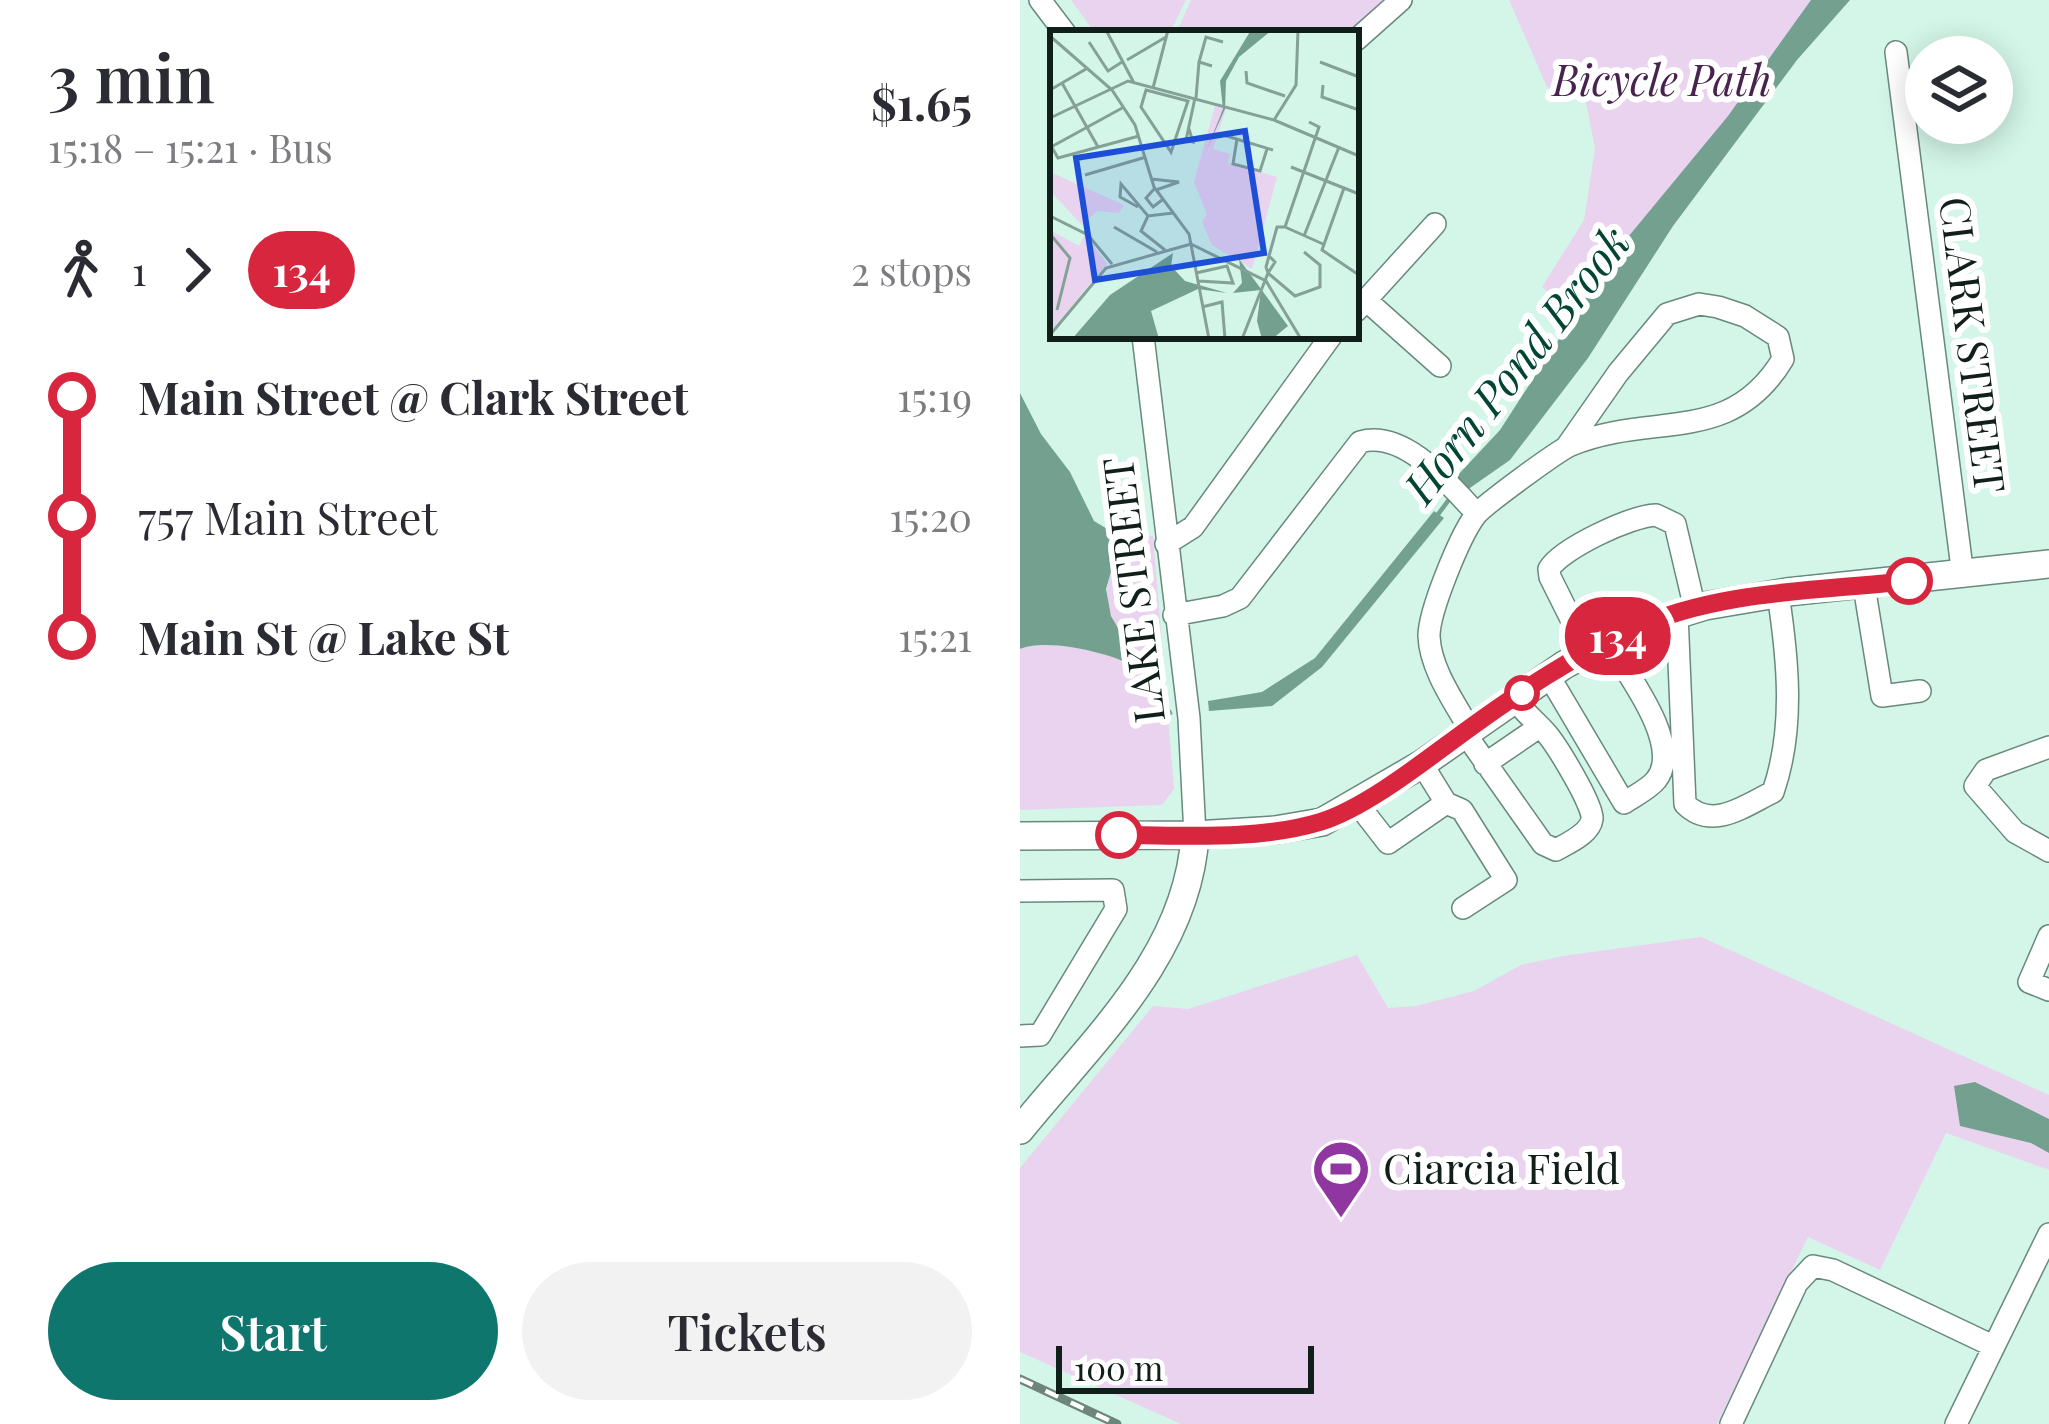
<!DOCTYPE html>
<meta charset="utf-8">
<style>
body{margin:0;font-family:"Playfair Display",serif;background:#f2f2f3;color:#2b2b33;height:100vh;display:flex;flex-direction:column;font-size:45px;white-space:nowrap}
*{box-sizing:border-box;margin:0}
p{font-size:39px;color:#7c7c81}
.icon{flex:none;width:66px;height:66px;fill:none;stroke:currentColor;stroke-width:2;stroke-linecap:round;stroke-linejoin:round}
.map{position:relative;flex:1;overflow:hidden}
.details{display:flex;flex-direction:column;background:#fff;width:1020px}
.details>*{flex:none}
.badge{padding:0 24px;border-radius:39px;font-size:42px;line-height:78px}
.fabs{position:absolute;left:885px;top:36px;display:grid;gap:24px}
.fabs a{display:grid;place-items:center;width:108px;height:108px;border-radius:50%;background:#fff;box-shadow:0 6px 30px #0003;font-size:60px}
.scale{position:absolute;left:36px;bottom:30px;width:258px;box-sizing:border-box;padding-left:12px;border:6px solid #111f1a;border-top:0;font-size:33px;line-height:42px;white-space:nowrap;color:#111f1a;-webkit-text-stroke:9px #fff;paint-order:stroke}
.map>.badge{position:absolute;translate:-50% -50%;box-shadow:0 0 0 6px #fff}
.legs{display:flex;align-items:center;gap:18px;height:132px;padding:0 48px;font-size:39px}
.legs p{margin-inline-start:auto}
.head{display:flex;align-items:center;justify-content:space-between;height:204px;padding:0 48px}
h1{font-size:66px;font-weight:600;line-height:90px}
.cta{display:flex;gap:24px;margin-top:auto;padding:24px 48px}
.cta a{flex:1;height:138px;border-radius:72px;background:#0f766e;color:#fff;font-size:48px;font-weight:600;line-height:138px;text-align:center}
.cta a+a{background:#f2f2f3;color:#2b2b33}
ul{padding:0 48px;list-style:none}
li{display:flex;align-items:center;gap:42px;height:120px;font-size:45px}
li i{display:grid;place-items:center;width:18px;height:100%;margin:0 15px;background:currentColor}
li i::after{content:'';width:30px;height:30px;margin:-15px;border:9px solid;border-radius:50%;background:#fff}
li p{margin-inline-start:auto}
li:first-child i{background:linear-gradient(#0000 50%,currentColor 0)}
li:last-child i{background:linear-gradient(currentColor 50%,#0000 0)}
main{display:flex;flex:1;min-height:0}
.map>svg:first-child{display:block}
.green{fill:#ead3ef}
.water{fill:#73a08f}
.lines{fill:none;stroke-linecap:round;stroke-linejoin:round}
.stream{stroke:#73a08f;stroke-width:4.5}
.minor-casing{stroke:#68897c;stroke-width:24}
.major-casing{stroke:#68897c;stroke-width:30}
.minor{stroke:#fff;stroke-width:21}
.major{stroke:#fff;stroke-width:27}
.rail-casing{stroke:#6d857b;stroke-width:9}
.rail{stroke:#fff;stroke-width:4.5;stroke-dasharray:14;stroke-linecap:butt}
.line-1-casing{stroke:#fff;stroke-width:27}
.line-1{stroke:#d7263d;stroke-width:18}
.stop-1-dot{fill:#fff;stroke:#d7263d;stroke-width:6}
.labels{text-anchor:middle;stroke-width:12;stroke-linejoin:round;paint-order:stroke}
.park-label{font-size:42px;font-style:italic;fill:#47234e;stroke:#fff}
.street-label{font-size:42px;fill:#111f1a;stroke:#fff}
.poi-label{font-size:42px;fill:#111f1a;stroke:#fff;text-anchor:start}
.water-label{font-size:45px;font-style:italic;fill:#024534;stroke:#fff}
.inset-road{fill:none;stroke:#85a096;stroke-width:3}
.view{fill:#1d4ed8;fill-opacity:0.15;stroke:#1d4ed8;stroke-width:6}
.inset-edge{fill:none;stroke:#111f1a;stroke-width:6}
</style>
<main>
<section class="details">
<div class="head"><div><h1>3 min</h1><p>15:18 – 15:21 · Bus</p></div><b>$1.65</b></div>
<div class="legs"><svg class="icon" aria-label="walk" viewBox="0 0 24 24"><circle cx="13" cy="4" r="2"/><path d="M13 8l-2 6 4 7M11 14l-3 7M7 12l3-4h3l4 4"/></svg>1<svg class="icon" aria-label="forward" viewBox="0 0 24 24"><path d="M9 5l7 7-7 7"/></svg><b class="badge" style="background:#d7263d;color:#fff">134</b><p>2 stops</p></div>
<ul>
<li><i style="color:#d7263d"></i><b>Main Street @ Clark Street</b><p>15:19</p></li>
<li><i style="color:#d7263d"></i><span>757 Main Street</span><p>15:20</p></li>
<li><i style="color:#d7263d"></i><b>Main St @ Lake St</b><p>15:21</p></li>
</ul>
<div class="cta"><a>Start</a><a>Tickets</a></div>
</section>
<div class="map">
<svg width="1029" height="1424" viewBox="0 0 1029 1424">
<rect width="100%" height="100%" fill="#d3f6e8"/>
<path class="green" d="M51 0H166L150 33H75Z
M171 0H367L331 33H156Z
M489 0H791L577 333 522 287 564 220 575 148 566 103 527 87Z
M94 533 133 536 154 789 142 805 0 810V649C27 637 94 654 121 667 106 644 86 618 87 589 87 568 101 554 94 533Z
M681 937 1029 1095V1170L926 1133 860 1270 788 1237 697 1424H161L0 1352V1168L133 1006 168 1009 337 955 368 1008 396 1006 454 991 501 965 543 956Z"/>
<path class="water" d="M791 0H830L777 60 653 226 568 358 490 460 447 490 437 476 480 430 594 254 708 116Z
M0 393 21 434 50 472 74 521 94 533 98 547 86 589 91 616 123 671C98 654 28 637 0 649Z
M414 511 424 518 302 667 252 706 189 711 188 701 242 692 295 658Z
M955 1082 1029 1119V1153L1011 1143 940 1126 934 1086Z"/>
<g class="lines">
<path class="stream" d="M416 517 431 497
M119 668 150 713"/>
<defs>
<path id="minor" d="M20 0 45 33
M336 40 381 0
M876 52 943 576
M347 301 420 366
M336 311 415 224
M123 336 169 718 175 835
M146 544 173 527 311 336
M844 586 862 696 900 691
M657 614 665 804C692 831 724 806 753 792 775 729 768 659 758 594
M154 615 203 606 220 598 340 442C384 429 429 484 456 513
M568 653 530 577 529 569C542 548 611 516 636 515L655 524 675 609
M529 676 604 803C614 796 629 789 636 780 664 746 606 672 588 642
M449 728C434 702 410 668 409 636 409 611 440 536 455 516 462 506 539 450 551 445 634 411 710 447 763 359L758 337 725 316 698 307 679 304 647 314 598 373 547 446
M444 732 523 844 536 850C548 843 570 834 572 819 574 806 537 746 527 734 516 721 504 713 494 698
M1029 747 966 770 955 786 995 832 1029 851
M402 764 426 803
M465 764 519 727
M337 803 368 843 426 803 442 810 486 880 443 908
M0 891 93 890 96 909 20 1035 0 1036
M1029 936 1009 982 1029 990
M711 1424 777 1283 793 1266 813 1270 973 1346
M936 1424 1029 1234"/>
<path id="major" d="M0 836 175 835 255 830 302 822 402 764 544 665 614 628 685 606 767 592 1029 564
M0 1130C71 1042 168 955 175 835"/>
</defs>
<use href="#minor" class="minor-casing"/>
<use href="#major" class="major-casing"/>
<use href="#minor" class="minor"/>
<use href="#major" class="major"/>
<defs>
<path id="rail" d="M0 1379 97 1424"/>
</defs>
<use href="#rail" class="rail-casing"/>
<use href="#rail" class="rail"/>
</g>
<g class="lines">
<defs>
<path id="line-1" d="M99 835C163 835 237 841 300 822 346 808 407 759 447 730 498 693 553 656 611 630 696 590 798 591 889 581"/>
</defs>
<use href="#line-1" class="line-1-casing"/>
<use href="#line-1" class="line-1"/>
</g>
<defs>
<symbol id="stadium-pin" viewBox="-11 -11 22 30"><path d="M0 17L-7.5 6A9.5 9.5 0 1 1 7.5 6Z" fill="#8f36a1" stroke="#fff"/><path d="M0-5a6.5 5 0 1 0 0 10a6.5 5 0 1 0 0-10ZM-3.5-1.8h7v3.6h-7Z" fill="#fff"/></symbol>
</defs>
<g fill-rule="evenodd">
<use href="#stadium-pin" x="288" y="1136" width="66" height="90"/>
</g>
<g class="stop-1-dot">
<circle cx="889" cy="581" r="21"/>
<circle cx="502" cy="693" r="15"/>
<circle cx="99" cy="835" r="21"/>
</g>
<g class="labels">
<g class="park-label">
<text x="642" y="96">Bicycle Path</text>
</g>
<g class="street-label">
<text transform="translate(952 345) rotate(83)" y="15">CLARK STREET</text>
<text transform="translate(114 590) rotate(-97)" y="15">LAKE STREET</text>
</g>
<g class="poi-label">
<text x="363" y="1184">Ciarcia Field</text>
</g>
<g class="water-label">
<text transform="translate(497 365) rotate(-52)" y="16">Horn Pond Brook</text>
</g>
</g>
<g transform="translate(30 30)">
<rect width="309" height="309" fill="#d3f6e8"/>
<path d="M165 76 176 79 163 119 180 124 178 133 227 147 202 239 162 215 152 192 157 184 144 152ZM0 142 74 175 69 183 47 181 32 195 0 161ZM0 200 29 216 35 204 57 234 0 302Z" fill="#ead3ef"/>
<path d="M201 0H222L189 27 176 51 175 79 157 119 173 79 170 51ZM123 223 121 236 135 251 177 263 148 259 101 281 109 309H22L60 265ZM189 229 238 296 222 309H212L207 291 211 260 183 263 192 253Z" fill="#73a08f"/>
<path class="inset-road" d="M56 0 84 53M0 6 62 60 85 95 104 157 139 204 159 309M39 12 58 41 72 32M77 30 116 7M270 32 309 47M162 36 149 32 156 7 173 12M196 41 197 53 235 66M12 53 48 117M273 55 272 67 309 80M103 58 118 0M0 60 36 39M96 60 138 71 121 122 91 77ZM146 68 149 32M0 88 78 51 224 90 309 126M224 90 246 55 248 0M139 99 143 112 136 110 145 68M170 104 223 120M187 109 183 134 210 141 217 119M0 114 8 128 89 106M1 117 74 77M241 137 309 164M35 145 96 127M101 149 129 152 106 160M105 158 96 168 103 177 112 170M294 158 272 220 309 245M88 177 70 167 71 154 98 186 123 183M0 186 38 205 62 234M98 186 91 201 115 220M64 197 107 222M235 197 269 97 259 92M235 197 273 214M0 204 20 228 7 280M254 206 289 117M141 214 216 251 251 309M219 226 225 232 218 243 216 237ZM219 226 227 197H235M146 243 177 236 183 253 149 251M152 277 172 272 175 309M0 305 56 238 141 214M192 309 218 243 245 266 270 257V235L254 222"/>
<path class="view" d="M195 101 214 223 45 250 26 128Z"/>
<rect width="309" height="309" class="inset-edge"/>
</g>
</svg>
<div class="fabs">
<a><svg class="icon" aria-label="layers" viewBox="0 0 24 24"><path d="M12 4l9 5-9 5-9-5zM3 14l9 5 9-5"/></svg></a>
</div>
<div class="scale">100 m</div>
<b class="badge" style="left:598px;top:636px;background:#d7263d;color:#fff">134</b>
</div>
</main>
